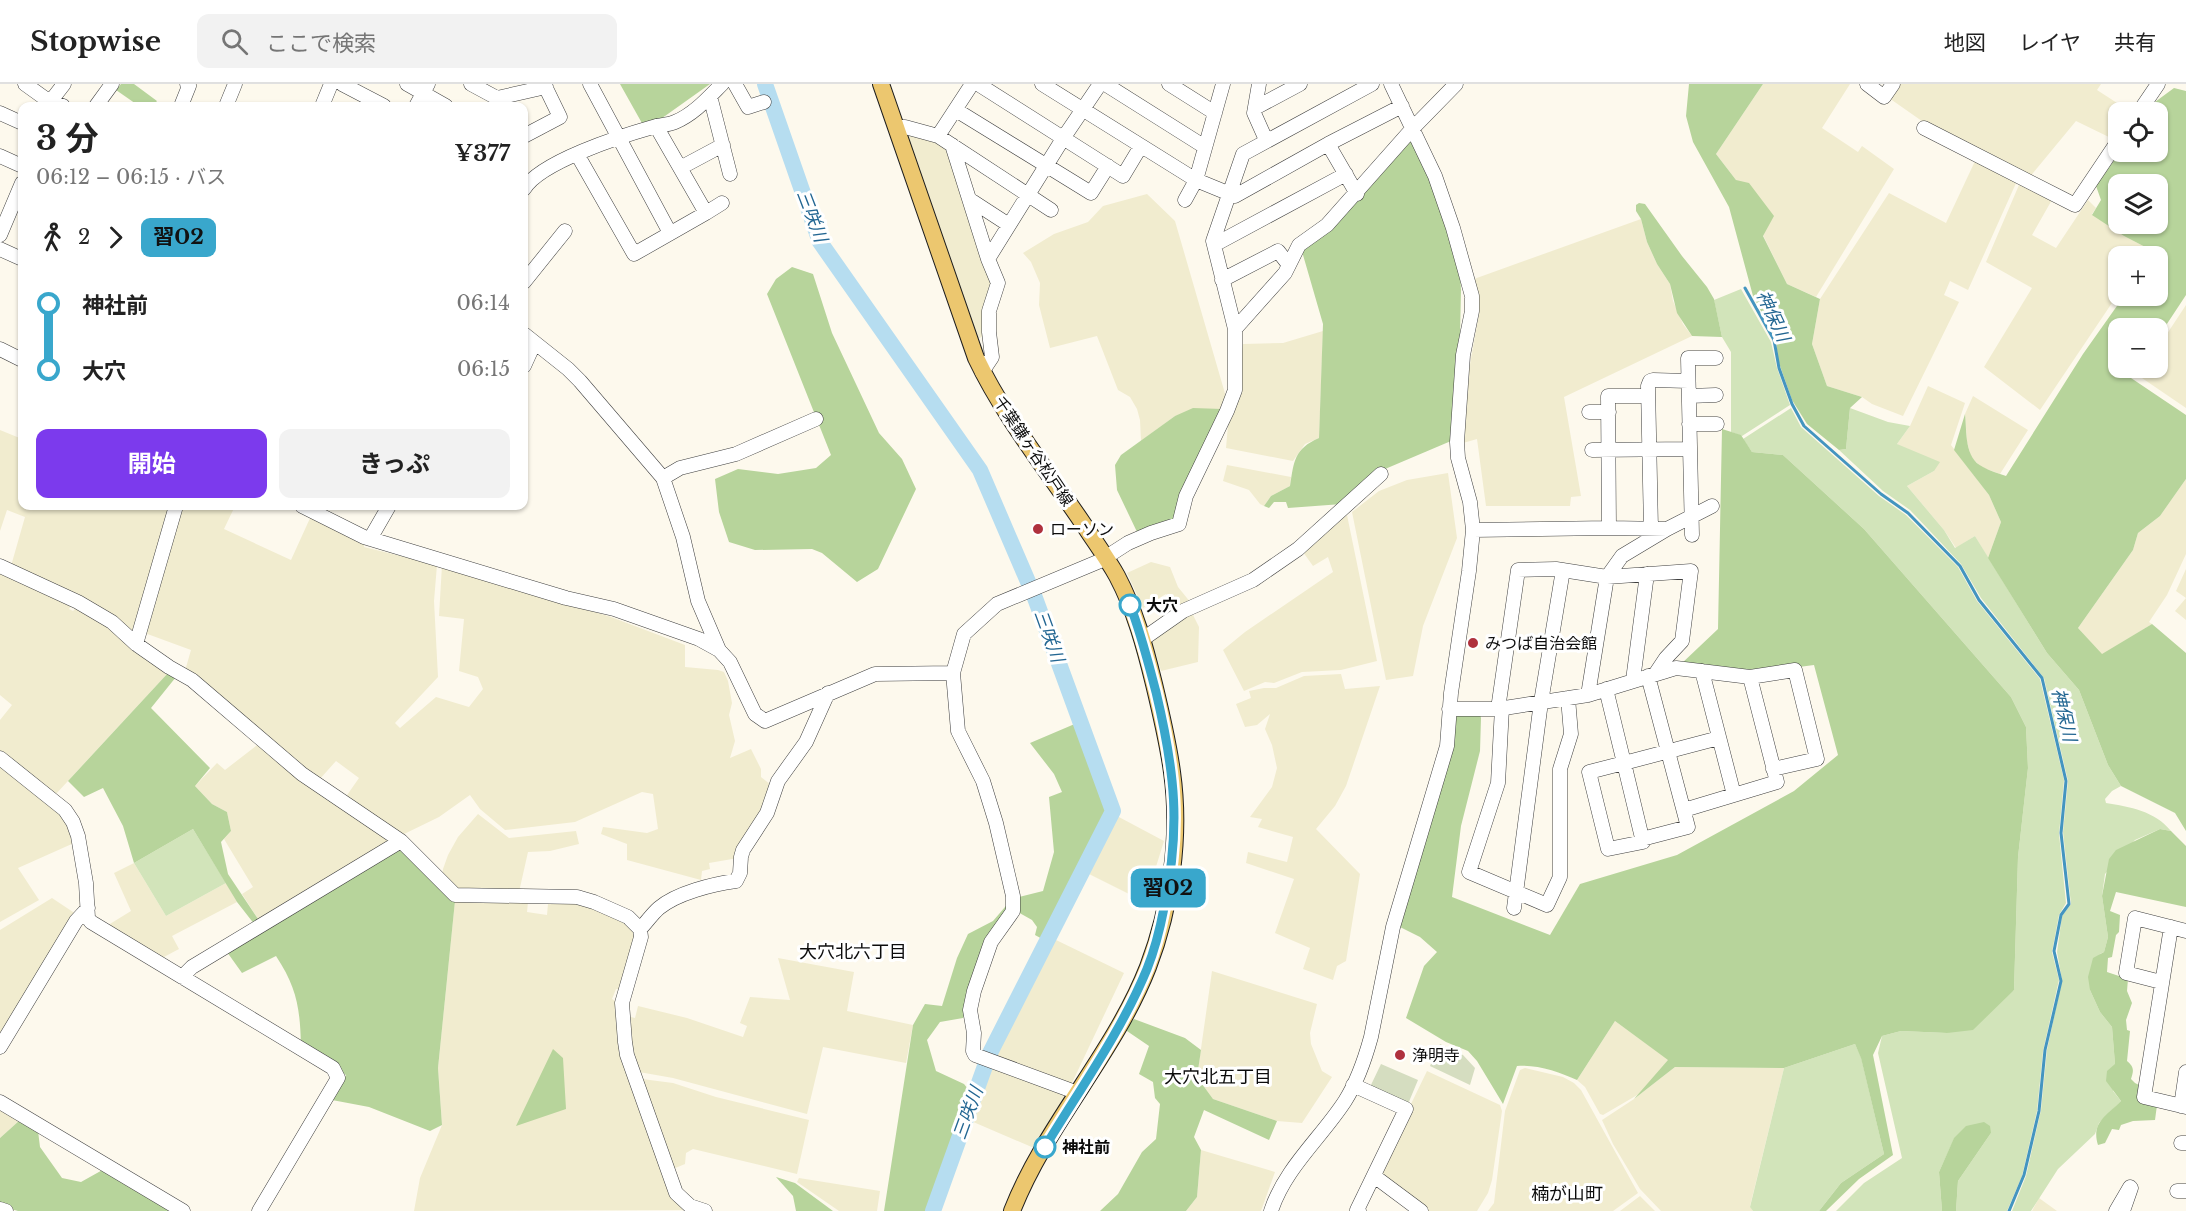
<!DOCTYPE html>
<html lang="ja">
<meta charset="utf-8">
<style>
body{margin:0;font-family:"Libre Baskerville","Noto Sans JP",serif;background:#f2f2f2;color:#222;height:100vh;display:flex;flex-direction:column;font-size:22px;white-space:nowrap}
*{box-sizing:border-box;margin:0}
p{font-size:20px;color:#767676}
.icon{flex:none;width:33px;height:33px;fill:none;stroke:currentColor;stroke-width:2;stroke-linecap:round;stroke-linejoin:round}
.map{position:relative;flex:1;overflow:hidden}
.drawer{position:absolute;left:18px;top:18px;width:510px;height:408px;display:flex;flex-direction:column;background:#fff;border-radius:12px;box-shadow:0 2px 4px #0004}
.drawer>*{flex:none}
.badge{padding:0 12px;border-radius:9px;font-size:21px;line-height:39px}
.controls{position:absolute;left:2108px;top:18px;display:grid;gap:12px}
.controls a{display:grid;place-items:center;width:60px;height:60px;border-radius:12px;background:#fff;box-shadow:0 2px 4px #0004;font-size:30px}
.map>.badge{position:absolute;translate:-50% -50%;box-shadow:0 0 0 3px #fff}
.legs{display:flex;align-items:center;gap:9px;height:66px;padding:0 18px;font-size:20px}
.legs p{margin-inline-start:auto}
.summary{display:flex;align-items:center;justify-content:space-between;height:102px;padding:0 18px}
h1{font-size:33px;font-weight:700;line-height:45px}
.action{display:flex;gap:12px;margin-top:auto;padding:12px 18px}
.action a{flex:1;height:69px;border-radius:12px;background:#7c3aed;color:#fff;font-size:24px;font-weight:700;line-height:69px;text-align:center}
.action a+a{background:#f2f2f2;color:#222}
ul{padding:0 18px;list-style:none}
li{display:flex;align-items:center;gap:21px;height:66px;font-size:22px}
li i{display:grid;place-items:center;width:9px;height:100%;margin:0 8px;background:currentColor}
li i::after{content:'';width:15px;height:15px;margin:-8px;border:4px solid;border-radius:50%;background:#fff}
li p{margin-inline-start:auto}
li:first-child i{background:linear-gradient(#0000 50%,currentColor 0)}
li:last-child i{background:linear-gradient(currentColor 50%,#0000 0)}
header{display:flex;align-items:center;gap:36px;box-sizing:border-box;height:84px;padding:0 30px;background:#fff;border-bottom:2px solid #e0e0e0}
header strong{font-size:28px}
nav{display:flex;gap:33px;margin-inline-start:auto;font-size:21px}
.search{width:420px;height:54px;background:#f2f2f2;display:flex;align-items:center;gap:15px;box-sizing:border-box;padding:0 21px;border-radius:12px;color:#767676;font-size:22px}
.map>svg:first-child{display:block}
.farmland{fill:#f1eccf}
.green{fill:#d2e4ba}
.forest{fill:#b7d49b;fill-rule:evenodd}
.cemetery{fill:#d5ddc0}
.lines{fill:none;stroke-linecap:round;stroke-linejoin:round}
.stream{stroke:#4495c0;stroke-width:3}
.river{stroke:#b6ddf0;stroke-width:16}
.minor-casing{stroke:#3f3f3f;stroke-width:15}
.major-casing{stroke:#1d1d1d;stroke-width:18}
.minor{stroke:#fff;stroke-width:14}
.major{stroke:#ecc76f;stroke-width:16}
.line-1-casing{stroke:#fff;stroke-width:14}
.line-1{stroke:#39a7cc;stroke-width:9}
.poi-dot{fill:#af313d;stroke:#fff;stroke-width:2}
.stop-1-dot{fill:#fff;stroke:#39a7cc;stroke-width:3}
.labels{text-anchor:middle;stroke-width:6;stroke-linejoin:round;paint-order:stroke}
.street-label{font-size:16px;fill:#0c0c0c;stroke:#fff}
.poi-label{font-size:16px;fill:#0c0c0c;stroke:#fff;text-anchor:start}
.stop-label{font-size:16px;font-weight:bold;fill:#0c0c0c;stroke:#fff;text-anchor:start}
.water-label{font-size:18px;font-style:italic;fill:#226692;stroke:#fff}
.neighbourhood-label{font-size:18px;fill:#0c0c0c;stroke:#fff}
</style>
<header>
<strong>Stopwise</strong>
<div class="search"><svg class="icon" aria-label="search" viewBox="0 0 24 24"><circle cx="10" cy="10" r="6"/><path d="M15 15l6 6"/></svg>ここで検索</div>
<nav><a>地図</a><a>レイヤ</a><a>共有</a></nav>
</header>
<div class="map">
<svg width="2186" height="1127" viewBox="0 0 2186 1127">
<rect width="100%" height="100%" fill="#fdf9ed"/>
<path class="farmland" d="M1763 0H1850L1822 44 1858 68 1862 62 1894 85 1816 213 1787 200 1736 96 1716 70Z
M1899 0H2101L2097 6 2131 28H2118V52L2115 56 2076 37 2029 94 1929 42 1889 14Z
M906 46 936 55 950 64 996 200 987 250 976 256Z
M1976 75 2017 97 1968 206 1950 197 1944 211 1959 218 1903 332 1872 320 1862 313 1827 302 1812 260 1820 215 1889 109 1946 139Z
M2024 98 2053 114 2032 151 2056 164 2088 116 2096 124 2092 130 2124 152 2150 165 2145 172H2118V210L2040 326 1984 283 2032 204 1986 178 2019 101Z
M1147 110 1175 137 1226 313 1222 325 1175 332 1141 357 1140 336 1137 325 1130 313 1118 306 1097 252 1050 264 1039 221 1040 199 1031 178 1023 169 1054 150 1088 138 1103 122Z
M1641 135 1647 158 1657 180 1670 200 1673 217 1683 240 1692 252 1564 313 1581 412 1571 413 1570 422H1486L1477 355 1463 359 1467 297 1479 230 1474 195Z
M2186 221V324L2139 292 2144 284H2157V265Z
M1323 247 1319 354 1305 360 1293 377 1226 364 1229 330 1237 308 1243 260 1283 259Z
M1928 302 1965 319 1951 361 1989 411 2001 438 1988 474 1975 452 1956 464 1944 446 1907 402 1934 387 1897 360 1910 342Z
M1973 312 2028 346 2000 390 1981 383 1971 373 1967 358 1965 330Z
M0 346 22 355V422H173L137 551 11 482 25 433 7 426 0 447Z
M1227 381 1291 393 1290 402 1271 412 1264 422 1260 420 1249 406 1223 397Z
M1448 389 1457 454 1423 542 1413 592 1386 596 1352 428 1379 407 1407 396Z
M2186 395V470L2167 511 2149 538 2152 540 2102 571 2078 544 2133 466 2138 449 2160 432Z
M178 422H235L224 445 291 476 311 432 365 456 364 463 437 481 434 517 438 593 395 639 400 644 436 613 469 623 483 605 478 593 459 587 464 535 439 532 442 481 611 533 685 561V583L718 586 724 588 728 597 732 619 729 631 735 657 730 674 751 665 761 685V693L771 701 762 728 738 774 709 779 710 785 702 787 701 796 627 776V760L601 750 603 743 647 749 658 745 653 710 642 708 575 738 505 746 480 725 470 711 439 733 400 752 345 714 359 694 336 677 319 696 185 587 191 566 142 548Z
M1347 431 1377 577 1341 586 1302 588 1274 599 1265 598 1244 607 1223 566 1245 548 1333 488 1328 473 1313 482 1303 468Z
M1151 478 1170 483 1178 503 1191 519 1177 526 1166 510 1143 524 1127 489Z
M2186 485V536L2175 527 2186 514 2176 507Z
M0 487 72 520 69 525 73 527 77 523 110 543 168 589 55 711 0 670V636L12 621 0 611Z
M1191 527 1199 543 1198 578 1161 587 1151 554Z
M1341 590 1345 605 1380 602 1346 702 1335 722 1316 745 1360 790 1346 877 1337 882 1333 896 1303 885 1310 864 1275 849 1294 795 1246 779 1248 768 1287 778 1293 753 1258 743 1262 735 1250 733 1272 703 1277 684 1272 661 1265 645 1270 630 1257 641 1245 643 1236 620 1251 614 1249 607 1264 604H1276L1304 592Z
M261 658 390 753V761L260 838 242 810 253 803 224 755 231 747 227 728 212 720 195 702 217 679 225 686Z
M0 679 62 729 69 740 74 759 18 784 39 816 0 838Z
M478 730 509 754 576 747 579 760 550 767 528 768 519 808H459L442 795 443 785 448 771 458 753Z
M1117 732 1164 757 1145 818 1087 789Z
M134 779 166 832 226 799 237 818 172 852 179 865 162 874 105 843 131 827 114 789Z
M52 814 76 830 13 935 0 949V846Z
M455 817 528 818 527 828 547 831 548 820 577 818 626 838 636 849 622 906 616 905 612 915 617 918 672 1111 683 1126 414 1127 420 1094 442 1041 438 984Z
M1054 855 1124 889 1071 1001 994 973Z
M778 874 854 888 847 927 913 941 906 979 823 963 807 1030 673 994 639 988 632 970 626 932 635 934 638 922 687 934 743 953 747 942 740 939 750 913 790 916Z
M1212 887 1317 920 1310 949 1311 960 1322 987 1332 993 1302 1039 1277 1037 1213 1015 1197 993Z
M1615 937 1669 976 1639 1010 1603 1031 1600 1030 1585 1003 1577 996Z
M991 981 1067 1009 1034 1064 971 1037Z
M1675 983 1784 984 1750 1122 1753 1127H1661L1640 1105 1613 1060 1602 1036 1634 1015Z
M1525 984 1563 993 1574 999 1581 1006 1638 1109 1613 1127H1488L1494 1119 1505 1027 1520 986Z
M1427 987 1500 1021 1502 1027 1492 1096 1488 1109 1477 1127H1429L1383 1095 1379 1086Z
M642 995 673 999 716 1013 809 1036 797 1090 693 1065 686 1069 685 1080 673 1085Z
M0 1024 20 1036 0 1054Z
M1201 1066 1275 1088 1261 1127H1186L1197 1113Z
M799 1094 880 1107 877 1127H839L797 1098Z
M1640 1112 1655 1127H1620Z
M2039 1114 2057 1127H2032Z"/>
<path class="green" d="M1741 205 1771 258 1777 284 1790 321 1742 352 1731 348V268L1722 253 1714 216Z
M1791 324 1801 343 1879 412 1906 431 1958 483 1977 517 2040 595 2064 696 2059 750 2066 819 2059 831 2052 868 2059 896 2043 967 2037 1027 2022 1092 2007 1127H1956L1958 1097 1991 1049 1954 1055 1939 1088 1942 1127H1836L1864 1099 1902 1074 1878 969 1882 952 1901 947 1947 949 2014 906 2018 773 2028 684 2026 643 2011 613 1864 445 1783 371 1752 368 1743 355Z
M1850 324 1888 338 1910 342 1897 360 1940 378 1934 387 1907 402 1944 446 1955 464 1975 452 2047 569 2079 606 2108 681 2121 702 2112 707 2105 715 2106 719C2130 723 2155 727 2171 747L2160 745 2135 756 2105 790 2102 812 2108 853 2104 868 2100 870 2090 906 2100 928 2112 943 2115 980 2113 1007 2121 1017 2099 1039 2095 1050 2058 1085 2031 1127H2012L2026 1092 2041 1026 2047 966 2062 896 2057 868 2062 832 2071 820 2063 748 2068 697 2044 594 1981 514 1961 480 1910 426 1883 407 1839 366 1846 365Z
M193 745 226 799 166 832 134 779Z
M1855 960 1861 973 1884 1070 1841 1099 1819 1127H1753L1750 1123 1784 984Z"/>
<path class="forest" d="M121 0H134L157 17 153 22H139L116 6Z
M620 0H710L658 37 643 41Z
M1689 0H1763L1716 70 1736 96 1749 99 1774 132 1763 152 1787 200 1820 215 1812 260 1827 302 1862 313 1850 324 1846 365 1839 366 1807 340 1792 316 1778 276 1776 255 1753 212 1729 123 1693 58 1686 32Z
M2174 4 2186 7V211L2157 255V244H2118V284H2138L2131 294 2186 331V395L2160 432 2138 449 2133 466 2078 544 2102 570 2152 540 2186 569V747L2175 729 2121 702 2108 681 2079 606 2047 569 1988 474 2001 438 1989 411 1954 366 1965 330C1967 348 1964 374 1983 383 1990 387 1998 389 2006 392L2083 270 2124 212H2157V172H2152L2155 168 2124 152 2092 131 2101 116 2096 102 2120 68H2157V28H2148L2155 18ZM2118 100H2157V140H2118Z
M1412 50 1459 170 1461 206 1459 297 1451 357 1378 388 1342 420 1288 424 1286 418H1274L1269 424 1264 422 1271 412 1290 402C1294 377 1294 365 1319 354L1323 240 1301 164Z
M1639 119 1645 120 1682 172 1707 203 1714 215 1722 253 1692 252 1677 229 1670 200 1657 180 1647 158 1641 135 1636 127V121Z
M792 183 813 190 832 249 879 349 902 375 916 405 878 485 857 498 822 469 812 465 755 466 729 458 719 428 715 395 738 385 778 390 816 384 831 371 767 210 776 195Z
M1193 324 1222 325 1175 439 1138 450 1117 406 1115 381 1121 371 1175 332Z
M1722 345 1741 351 1752 368 1783 371 1864 445 2011 613 2026 643 2028 684 2018 773 2014 906 1973 946 1947 949 1901 947 1882 952 1873 971 1893 1071 1859 1095 1826 1127H1819L1841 1099 1884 1070 1861 974 1855 960 1784 984 1675 983 1634 1015 1668 976 1615 937 1577 996C1560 988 1536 980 1517 982L1503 1020 1477 977 1468 967 1446 958 1406 934 1424 882 1437 868 1420 853 1398 842 1454 663V631L1480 630 1481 634 1480 667 1461 742 1452 813 1550 851 1580 800 1677 771 1794 707 1838 671 1814 581 1745 590 1680 581 1718 545Z
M168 589 176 593 151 624 210 684 195 702 212 720 227 728 231 747 221 758 228 790 260 838 255 841 237 818 193 745 134 779 123 742 103 704 84 713 68 697Z
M1077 639 1108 724 1044 856 1035 851 1037 843 1032 836 1016 827 1015 814 1043 807 1054 768 1049 713 1062 708 1054 690 1030 659Z
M2160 745 2171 747 2186 762V823L2116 808 2110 827 2120 831 2119 848 2116 851 2112 873 2108 874 2107 888 2128 895 2127 907 2132 919 2126 936 2127 946 2130 947 2127 977C2134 983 2134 986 2131 995L2135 999 2139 1001V1018L2157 1021 2155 1036 2133 1037 2121 1041 2119 1046 2112 1045 2105 1059 2098 1061C2091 1039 2106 1032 2121 1017L2106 997 2107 987 2115 980 2112 943 2100 928 2090 906 2088 893 2093 874 2104 868 2108 853 2102 812 2109 775 2116 766Z
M398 763 455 817 438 984 442 1041 430 1047 369 1023 332 1016 346 991 301 962C300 924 297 904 276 872L242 889 227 868Z
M1011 816 963 934 940 938 927 956 936 987 964 1000 972 1010 928 1127H884L913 941 925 920 942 922 957 874 968 850 993 837Z
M1134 935 1185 954 1201 966 1197 993 1213 1015 1277 1037 1269 1056 1204 1026 1194 1053 1201 1066 1197 1113 1186 1127H1100L1118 1110 1142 1068 1156 1055 1160 1020 1155 1014 1153 998 1139 990 1149 962 1124 945Z
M553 965 563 974 566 1025 516 1042Z
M20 1036 38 1047 40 1063 62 1094 81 1098 106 1084 179 1127H18L0 1122V1054Z
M1984 1038 1990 1042 1991 1049 1958 1097 1956 1127H1942L1939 1088 1954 1054 1966 1042Z
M776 1093 795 1099 833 1127H796L793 1112Z"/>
<path class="cemetery" d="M1440 960 1463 971 1475 984 1470 1001 1430 982Z
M1381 980 1418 996 1408 1020 1370 1003Z"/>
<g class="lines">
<path class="stream" d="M1745 204 1774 256 1779 284 1792 320 1804 342 1881 410 1908 429 1960 482 1979 516 2042 594 2066 697 2061 749 2069 820 2061 831 2054 867 2061 897 2045 966 2039 1027 2024 1091 2009 1127"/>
<path class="river" d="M765 0 820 158 980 386 1035 514 1113 727 989 971 933 1127"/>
<defs>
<path id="minor" d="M25 0 50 18 63 22
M342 0 384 22
M407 0 446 22
M471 0 497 14 546 3
M590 0 670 149
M735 0 748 23 764 18
M978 0 1123 92 1141 62
M1042 0 1196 96 1235 112 1328 60 1402 22
M1105 0 1205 63
M1169 0 1215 29
M1259 0 1254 29 1266 56
M1867 0 1884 13 1893 0
M710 12 730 90
M50 18 64 0
M96 22 112 0
M181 22 189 2 187 0
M226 22 235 0
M322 22 331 0
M416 22 428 0
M1255 24 1300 0
M956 26 1091 109 1108 82
M2139 28 2158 0
M0 29 22 39
M896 43H905L938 52 1051 126
M1924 44 2075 121 2118 57
M524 52 560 33 544 0
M938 52 972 0
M1328 60 1357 110
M952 61 988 175 1064 53 1100 0
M577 70 634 170 706 129 656 42
M0 72 22 82
M680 84 723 61
M524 105C540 78 621 52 653 43 660 41 668 41 675 38 694 30 708 14 722 0
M969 115 1009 141
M1185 116 1196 96 1223 0
M706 129 722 119
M0 151 22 99
M1214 161 1346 90
M0 165 22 175
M1222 196 1278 167 1289 181
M524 198 565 147
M1235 245 1285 189 1299 161 1327 141 1413 44 1456 0
M524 250 568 285 580 297 663 394 683 453 698 517 719 566
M0 265 22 276
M524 282 534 260
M982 288 992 273 989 248V227L998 199 988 175
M1689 312 1716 311
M1589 328H1609
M1689 340H1717
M1592 366 1690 365
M663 394 680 384 736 370 816 335
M302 422 364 453 566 514 614 525 699 555 719 566 730 578 755 630 765 637 875 590 953 589 964 550 997 520 1100 477 1128 459 1151 449 1179 440 1186 412 1227 327 1235 306V245L1213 157 1243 70 1372 0
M1609 444 1608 312H1647
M1651 445 1648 302 1650 297 1653 296 1688 297
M1473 446 1609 444 1667 445
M1692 451 1688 274H1716
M370 455 389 422
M0 482 78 518 112 538 136 560 169 583 192 596 302 690 401 757 455 811 577 813 594 818 628 833 640 845 641 853 622 919 625 958 627 971 676 1109 690 1122 705 1127
M1143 555 1183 527 1253 496 1298 465 1381 390
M136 560 176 422
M1702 587 1734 711
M953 589 958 647 983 697 996 739 1013 812V827L991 858 974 907 970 926 974 949 973 967 975 971 1078 1009
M1633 596 1647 490
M1606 605 1624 679 1589 688 1608 765 1643 758 1624 679 1719 654
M1588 611 1607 493 1622 472 1667 445 1712 422
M1502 624 1498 699 1469 788 1547 821 1560 793V685L1571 650 1568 614
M1449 625H1498L1588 611 1676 584 1750 593 1795 586 1817 675 1773 685
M1498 625 1518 486 1556 485 1607 493 1691 487 1682 557 1666 574 1656 589
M0 674 65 726 73 738 78 752 86 799 88 834 91 838 333 984 338 994 259 1127
M1684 726 1777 698 1750 593
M1642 755 1688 743 1648 592
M1514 824 1541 618 1563 486
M2171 843 2144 1013 2186 1023
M640 845C646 839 652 830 659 824 677 809 713 800 736 797L740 789 741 773 743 766 767 729 778 697 806 658 828 609
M182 893 192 883 401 757
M2161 898 2126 889 2135 834 2186 847
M0 963 76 837 88 824
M1353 1001 1406 1025 1357 1126 1359 1127
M0 1018 183 1127
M2181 1022 2186 988
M2181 1059H2186
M1374 1092 1421 1127
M2177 1107H2186
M0 1125 6 1127
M1271 1127C1285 1084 1321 1054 1345 1017 1357 998 1365 975 1371 953L1393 843 1447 662 1451 609 1469 487 1473 446 1470 418 1458 374 1457 358 1463 271 1472 227V212L1453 144 1435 92 1391 0
M2116 1127 2130 1103 2131 1104 2123 1127"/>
<path id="major" d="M881 0 976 274C1004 333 1047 386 1084 441 1095 458 1107 474 1117 492 1135 526 1145 563 1154 600 1161 629 1168 658 1172 688 1181 752 1171 823 1148 883 1114 970 1046 1040 1012 1127"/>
</defs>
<use href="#minor" class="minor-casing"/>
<use href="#major" class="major-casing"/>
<use href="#minor" class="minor"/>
<use href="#major" class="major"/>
</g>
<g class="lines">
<defs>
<path id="line-1" d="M1045 1063C1080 1005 1121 948 1147 885 1155 865 1160 845 1164 824 1181 743 1175 688 1156 608 1148 578 1141 549 1130 521"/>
</defs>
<use href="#line-1" class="line-1-casing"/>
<use href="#line-1" class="line-1"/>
</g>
<g class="poi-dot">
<circle cx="1038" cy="445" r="6"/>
<circle cx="1473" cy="559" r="6"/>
<circle cx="1400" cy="971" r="6"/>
</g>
<g class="stop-1-dot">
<circle cx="1130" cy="521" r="10"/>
<circle cx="1045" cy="1063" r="10"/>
</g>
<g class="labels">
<g class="street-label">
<text transform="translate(1034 367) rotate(56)" y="6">千葉鎌ヶ谷松戸線</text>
</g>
<g class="poi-label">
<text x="1050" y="451">ローソン</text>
<text x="1485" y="565">みつば自治会館</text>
<text x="1412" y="977">浄明寺</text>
</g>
<g class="stop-label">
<text x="1146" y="527">大穴</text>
<text x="1062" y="1069">神社前</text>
</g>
<g class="water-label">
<text transform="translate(812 132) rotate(69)" y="6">三咲川</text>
<text transform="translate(1773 232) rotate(65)" y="6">神保川</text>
<text transform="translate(1049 552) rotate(70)" y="6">三咲川</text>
<text transform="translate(2064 631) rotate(77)" y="6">神保川</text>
<text transform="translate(968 1029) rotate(-70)" y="6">三咲川</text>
</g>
<g class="neighbourhood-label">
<text x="853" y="874">大穴北六丁目</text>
<text x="1218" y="999">大穴北五丁目</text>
<text x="1567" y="1116">楠が山町</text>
</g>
</g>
</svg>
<div class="controls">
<a><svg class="icon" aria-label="locate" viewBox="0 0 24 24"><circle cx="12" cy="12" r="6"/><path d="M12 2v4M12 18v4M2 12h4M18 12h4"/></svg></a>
<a><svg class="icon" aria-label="layers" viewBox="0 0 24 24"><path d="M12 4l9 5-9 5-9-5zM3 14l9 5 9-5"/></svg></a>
<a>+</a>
<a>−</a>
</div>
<b class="badge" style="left:1168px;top:804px;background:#39a7cc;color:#111">習02</b>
<section class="drawer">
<div class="summary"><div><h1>3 分</h1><p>06:12 – 06:15 · バス</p></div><b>¥377</b></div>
<div class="legs"><svg class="icon" aria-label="walk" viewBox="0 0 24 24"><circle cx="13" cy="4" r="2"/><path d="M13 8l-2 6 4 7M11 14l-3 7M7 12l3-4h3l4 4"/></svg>2<svg class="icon" aria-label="forward" viewBox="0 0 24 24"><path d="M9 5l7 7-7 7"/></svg><b class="badge" style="background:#39a7cc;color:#111">習02</b></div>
<ul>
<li><i style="color:#39a7cc"></i><b>神社前</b><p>06:14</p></li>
<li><i style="color:#39a7cc"></i><b>大穴</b><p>06:15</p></li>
</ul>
<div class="action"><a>開始</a><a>きっぷ</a></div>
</section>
</div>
